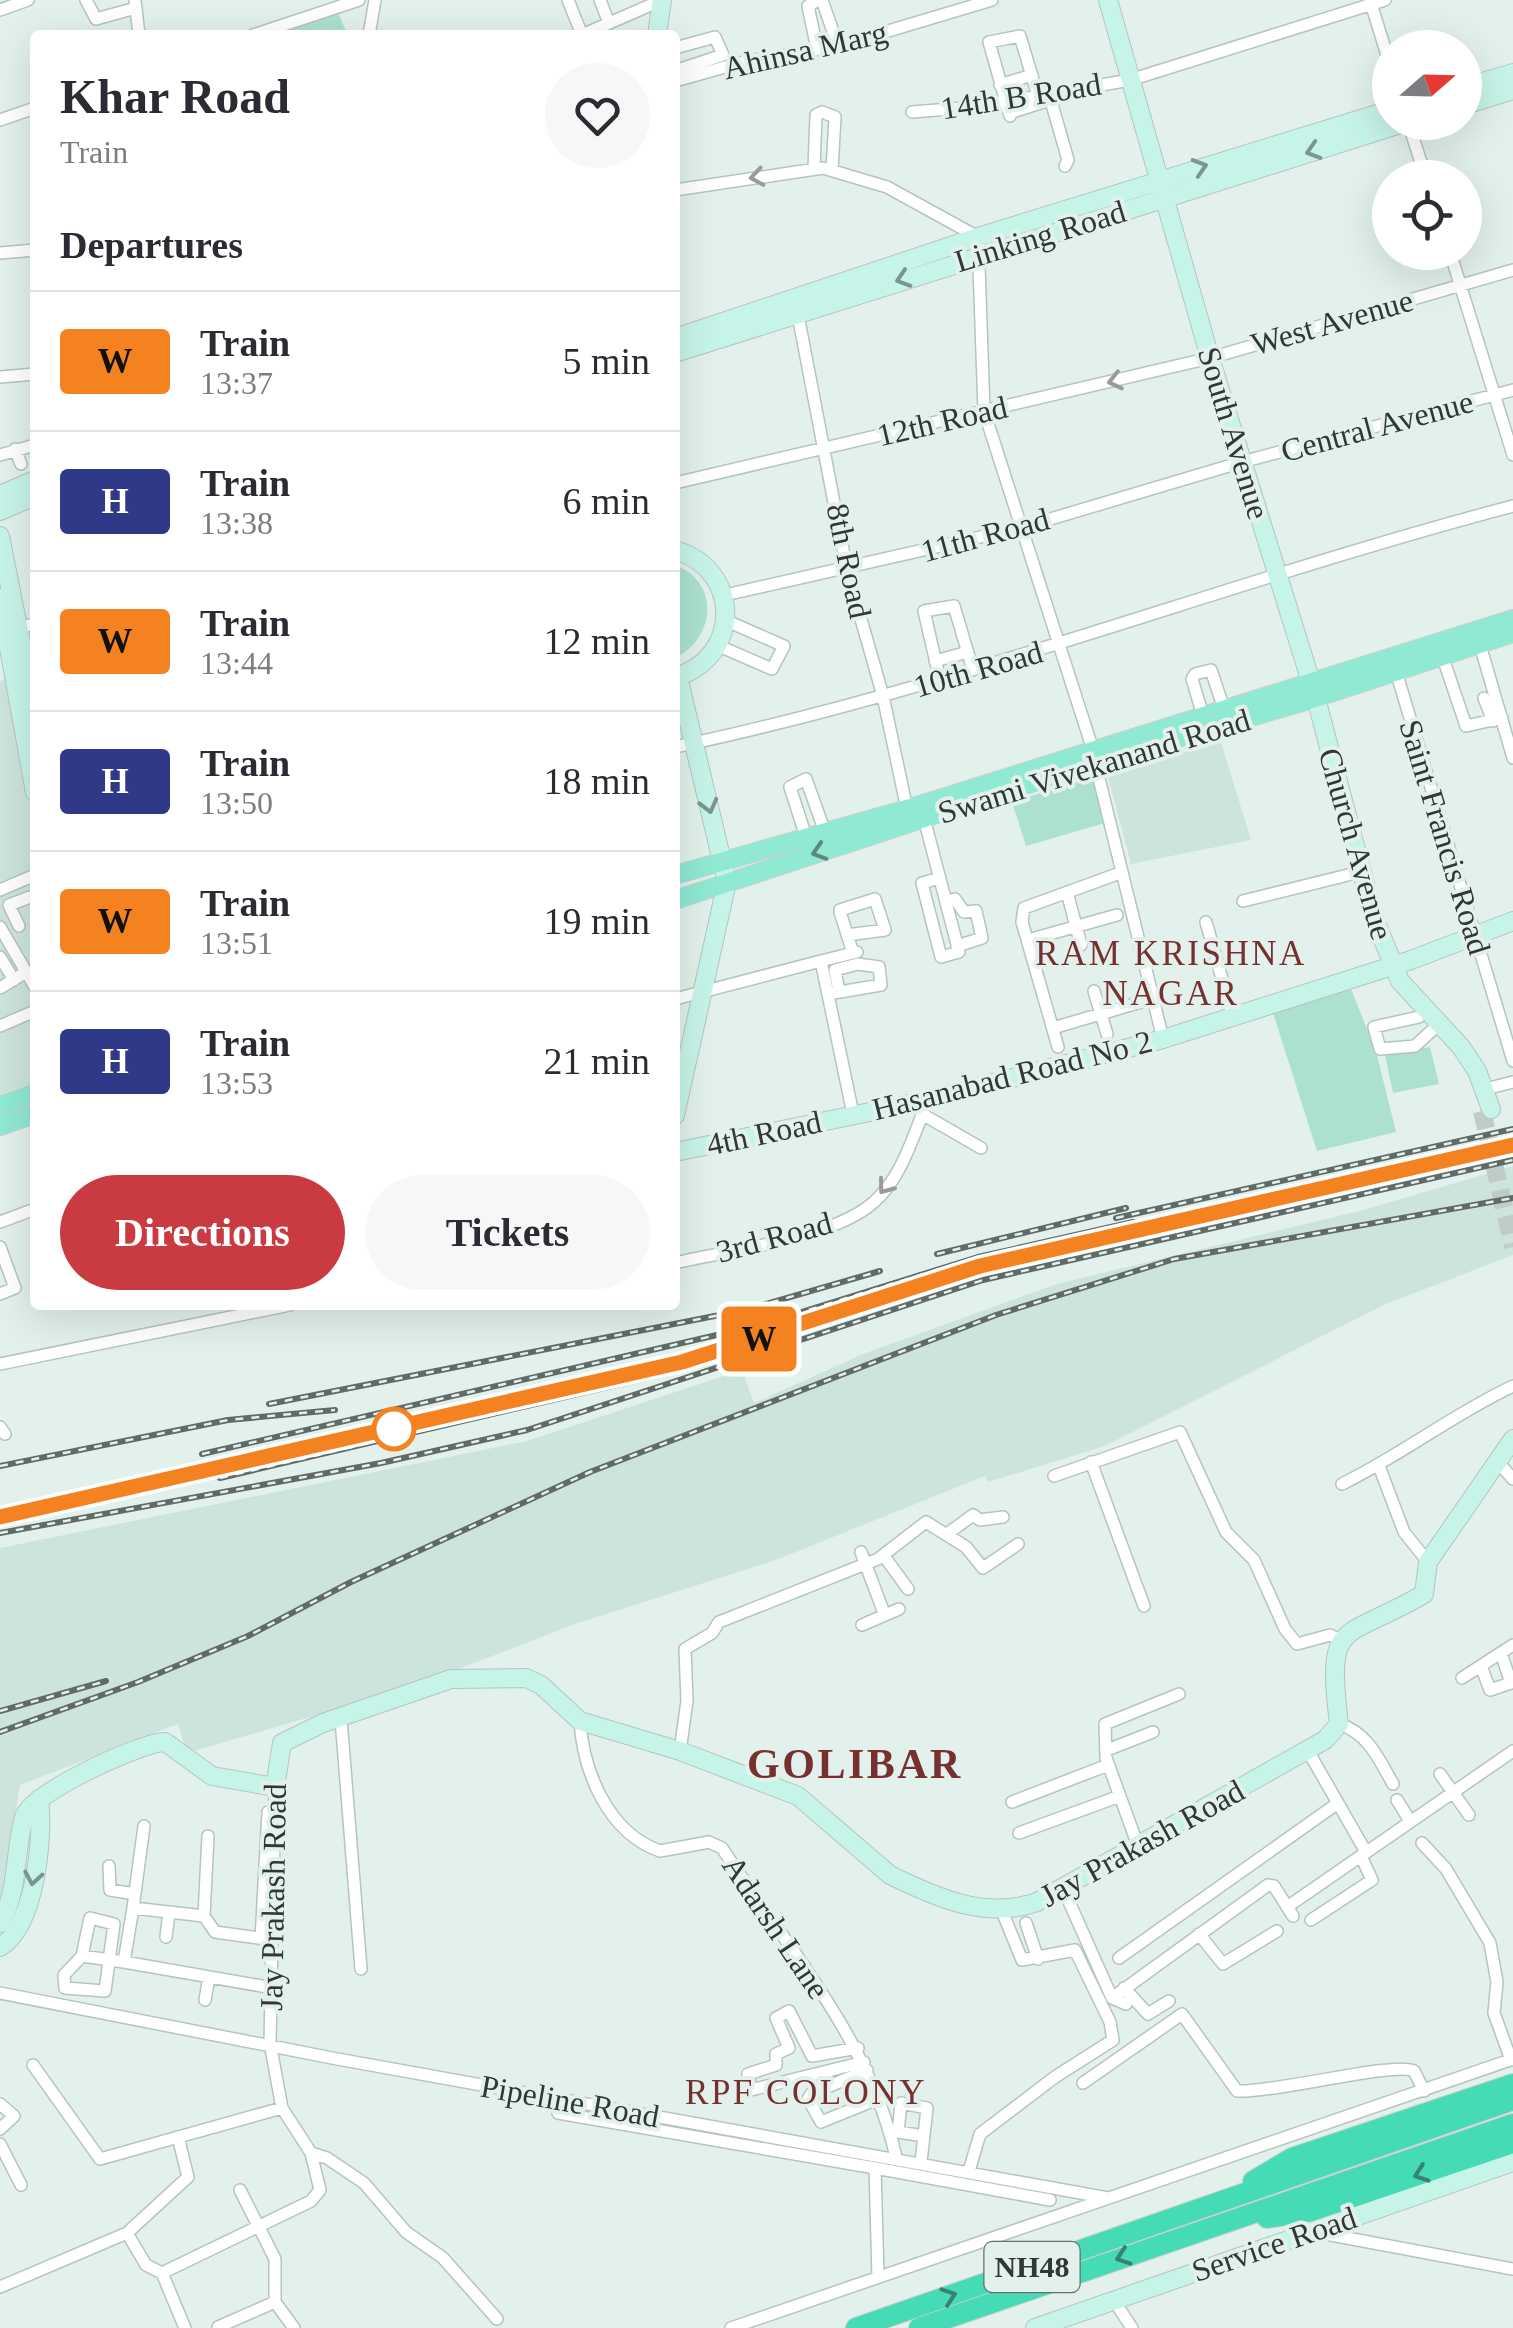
<!DOCTYPE html>
<style>
body{margin:0;font-family:Georgia,serif;background:#f7f7f7;color:#2b2b33;height:100vh;display:flex;flex-direction:column;font-size:38px;white-space:nowrap}
*{box-sizing:border-box;margin:0}
p{font-size:32px;color:#7c7c81}
.icon{flex:none;width:55px;height:55px;fill:none;stroke:currentColor;stroke-width:2;stroke-linecap:round;stroke-linejoin:round}
.map{position:relative;flex:1;overflow:hidden}
.drawer{position:absolute;left:30px;top:30px;width:650px;height:1280px;display:flex;flex-direction:column;background:#fff;border-radius:10px;box-shadow:0 10px 40px #0002}
.drawer>*{flex:none}
.badge{padding:0 20px;border-radius:8px;font-size:35px;line-height:65px}
.needle{width:65px;rotate:70deg}
.fabs{position:absolute;left:1372px;top:30px;display:grid;gap:20px}
.fabs a{display:grid;place-items:center;width:110px;height:110px;border-radius:50%;background:#fff;box-shadow:0 10px 40px #0002;font-size:50px}
.map>.badge{position:absolute;translate:-50% -50%;box-shadow:0 0 0 5px #fff}
h2{padding:0 30px;font-size:38px;line-height:90px}
.round{display:grid;place-items:center;flex:none;width:105px;height:105px;border-radius:52px;background:#f7f7f7}
.head{display:flex;align-items:center;justify-content:space-between;height:170px;padding:0 30px}
h1{font-size:48px;font-weight:800;line-height:75px}
.primary-button{display:flex;gap:20px;margin-top:auto;padding:20px 30px}
.primary-button a{flex:1;height:115px;border-radius:60px;background:#c93a41;color:#fff;font-size:40px;font-weight:800;line-height:115px;text-align:center}
.primary-button a+a{background:#f7f7f7;color:#2b2b33}
ul{padding:0;list-style:none}
li{display:flex;align-items:center;gap:30px;height:140px;padding:0 30px;border-top:2px solid #e1e1e2}
li div{flex:1}
li b{display:block;font-size:38px}
li em{font-style:normal}
li .badge{min-width:110px;font-weight:700;text-align:center}
.map>svg:first-child{display:block}
.built{fill:#cde4dc}
.green{fill:#ace1d0}
.lines{fill:none;stroke-linecap:round;stroke-linejoin:round}
.secondary-tunnel{stroke:#bfccc7;stroke-width:18;stroke-dasharray:18 9;stroke-linecap:butt}
.street-casing{stroke:#b6c4bf;stroke-width:14}
.secondary-casing{stroke:#b6c4bf;stroke-width:20}
.primary-casing{stroke:#cecfcf;stroke-width:20}
.highway-casing{stroke:#cecfcf;stroke-width:22}
.street{stroke:#fff;stroke-width:11}
.secondary{stroke:#c7f4e9;stroke-width:18}
.primary{stroke:#8fe9d3;stroke-width:18}
.highway{stroke:#44dbb6;stroke-width:20}
.rail-casing{stroke:#626a67;stroke-width:6}
.rail{stroke:#e2f1eb;stroke-width:2.5;stroke-dasharray:8;stroke-linecap:butt}
.oneway{stroke:#7c968f}
.oneway2{stroke:#989b9a}
.oneway3{stroke:#5b877c}
.oneway4{stroke:#3a816f}
.line-casing{stroke:#fff;stroke-width:22}
.line{stroke:#f58220;stroke-width:15}
.stop-dot{fill:#fff;stroke:#f58220;stroke-width:5}
.labels{text-anchor:middle;stroke-width:8;stroke-linejoin:round;paint-order:stroke}
.shield{fill:#e2f1eb;stroke:#666f6c;stroke-width:2.5}
.shield-label{font-size:30px;font-weight:bold;fill:#313735}
.street-label{font-size:32px;fill:#313735;stroke:#e2f1eb}
.neighbourhood-label{font-size:35px;letter-spacing:2.5px;fill:#773030;stroke:#e2f1eb}
.district-label{font-size:42px;font-weight:bold;letter-spacing:2.5px;fill:#773030;stroke:#e2f1eb}
</style>
<div class="map">
<svg width="1513" height="2328" viewBox="0 0 1513 2328">
<rect width="100%" height="100%" fill="#e2f1eb"/>
<path class="built" d="M4 679 35 798V1082L0 1095V682Z
M1221 742 1251 840 1131 864 1107 773Z
M1513 1166V1255L1386 1304 1105 1446 988 1482 985 1476 776 1560 575 1624 335 1717H310L187 1753 178 1724 20 1785 0 1908V1548L527 1441 742 1370 754 1403 863 1354 1057 1284 1363 1210Z"/>
<path class="green" d="M337 11 348 35H264Z
M675 565C721 582 715 639 675 658Z
M1095 776 1105 823 1026 846 1012 802Z
M1351 989 1376 1051 1396 1132 1317 1151 1273 1013Z
M1430 1047 1439 1084 1393 1093 1385 1055Z"/>
<g class="lines">
<path class="secondary-tunnel" d="M1482 1111 1513 1247"/>
<defs>
<path id="street" d="M86 0 96 19 136 8
M135 0 139 35
M568 0 582 35
M600 0 609 23
M822 0 838 46
M1370 0 1390 65
M0 10 28 0
M253 35 359 0
M369 35 375 0
M582 35 662 0
M675 48 715 37 723 55 675 71
M817 49 808 6 818 0
M675 81 743 62 838 46 992 0
M1000 85 1032 75
M1049 94 1068 160 1065 166
M912 112 975 107 1130 80 1385 0
M1009 113 1047 101
M1010 116 989 42 1020 36 1038 96
M0 120 35 108
M1408 122 1426 178
M814 168 816 115 822 112 835 117 832 170
M675 190 823 168 887 187 978 237 984 411 1093 750
M1450 252 1513 455
M0 253 35 250
M797 310 847 570 883 696 908 814
M0 377 35 374
M15 449 21 464
M0 455 35 445
M675 483 1210 358 1513 270
M725 595 1020 528 1242 462 1513 390
M15 628 35 624
M1478 638 1513 758
M35 641V659
M719 646 772 669 784 646 727 621
M1442 655 1466 726 1502 718
M935 661 968 652
M1395 668 1513 1061
M940 680 924 611 954 606 973 670
M1484 698 1493 721
M1204 719 1192 679 1195 674 1211 670 1224 709
M675 747C960 687 1232 580 1513 506
M1095 762 1163 1039
M924 818 959 952 941 957 922 883 940 878
M806 837 790 787 806 779 825 832
M0 890 35 875
M1067 892 1081 945
M946 901 955 899 964 912 976 911 982 938 957 946
M1243 901 1352 874
M1206 922 1232 1014
M19 926 9 905 30 897
M0 927 35 987
M847 935 885 930 875 899 840 910V912L853 953
M1028 940 1117 915
M0 957 14 980
M821 961 857 952
M0 988 26 972
M1094 991 1107 1034
M828 994 881 985 879 967 858 964 835 970 839 992
M675 999 821 961 853 1114
M1419 1017 1374 1027 1380 1049 1415 1046 1440 1023
M0 1026 35 1011
M1053 1028 1141 1002
M1058 1047 1022 922 1024 908 1120 873
M1485 1089 1513 1082
M922 1114 981 1148
M0 1222 35 1209
M0 1247 15 1288 0 1294
M675 1263C729 1250 833 1239 874 1202 902 1178 914 1133 928 1100
M0 1364 290 1305
M0 1427 5 1434
M1497 1461 1513 1479
M1091 1462 1144 1606
M1379 1466 1404 1532 1428 1562
M1054 1476 1180 1432 1226 1532 1254 1560 1285 1629 1297 1644 1330 1635 1340 1640
M1342 1484C1401 1455 1452 1415 1513 1386
M947 1534 973 1515 980 1520 1003 1517
M861 1552 884 1613
M884 1556 908 1589
M862 1625 899 1609
M1481 1666 1490 1690 1511 1683 1501 1653
M1462 1678 1513 1645
M341 1719 361 1969
M580 1721C583 1771 608 1833 660 1851L709 1842 722 1848C787 1947 870 2040 896 2157
M1339 1724C1368 1733 1379 1759 1393 1784
M1107 1750 1153 1732
M680 1751 687 1701 685 1649 712 1633 719 1622 878 1559 926 1522 966 1547 983 1568 1018 1544
M1308 1751 1366 1852
M1440 1774 1469 1815
M1397 1800 1410 1821
M1012 1802 1108 1765
M1019 1833 1120 1796
M1137 1843 1106 1758 1105 1724 1179 1694
M1422 1843 1446 1869 1490 1943 1497 1982 1494 2013 1511 2060
M109 1866 110 1890 135 1894
M1062 1886 1112 1998 1126 2004
M1287 1907 1513 1751
M133 1908 144 1826
M204 1916 208 1836
M1311 1920 1372 1880 1361 1856
M1026 1923 1038 1959
M1199 1934 1223 1964 1277 1931
M166 1937 169 1912
M261 1939 268 1812
M82 1956 90 1918 114 1924 105 1991 65 1988 64 1975 82 1956 124 1962
M1119 1958 1338 1803
M273 1988 124 1962 133 1908 204 1916 215 1932 273 1940
M1124 1988 1148 2014 1169 2001
M0 1993 332 2058 1108 2198
M1112 1998 1268 1885 1274 1886 1293 1916
M205 2000 209 1977
M858 2048 812 2056 789 2011 776 2018 789 2048 776 2054V2065L748 2074 751 2090 864 2062
M33 2065 100 2159 282 2108 270 2043 275 1787
M867 2070 811 2094 808 2099 821 2122 880 2098
M1083 2083 1182 2014 1237 2091C1275 2093 1396 2061 1414 2071L1424 2091
M0 2104 14 2116 0 2129
M558 2113 875 2168 878 2277
M0 2144 21 2185
M311 2153 327 2158 364 2183 406 2232 443 2258 497 2319
M921 2162 927 2108 901 2103 898 2132 924 2136
M875 2168 1050 2200
M969 2171 980 2134 1055 2077 1113 2040 1110 2022 1075 1950 1022 1960 1002 1911
M240 2190 275 2259V2302L294 2328
M1315 2232 1513 2269
M127 2233 146 2265 162 2273 185 2328
M162 2273 311 2201 320 2190 311 2153 282 2108
M0 2287 127 2233 188 2177 178 2137
M1113 2299 1132 2328
M218 2327 275 2302
M731 2328 1513 2059"/>
<path id="secondary" d="M1108 0 1210 358 1316 698 1374 918 1400 981 1461 1047 1477 1071 1491 1109
M657 35 662 0
M1465 87 1513 73
M1465 105 1513 90
M675 338 978 237 1390 110
M675 353 1407 122
M0 495 35 480
M0 511 35 496
M0 536 35 713
M675 550C742 569 742 658 675 677
M0 598 35 792
M675 1115 727 882 678 677
M675 1152 928 1100 1163 1039 1411 960 1513 921
M0 1923C19 1891 14 1853 24 1817 31 1793 139 1743 165 1742L212 1776 275 1787 282 1743 323 1723 451 1679 526 1678 541 1685 580 1721 680 1751 798 1796 890 1875C937 1898 986 1920 1037 1902L1325 1740 1339 1724C1326 1616 1342 1642 1424 1594L1428 1562 1513 1439
M0 1947C35 1927 44 1837 39 1799
M1035 2328 1513 2162"/>
<path id="primary" d="M675 875 907 809 1513 619
M675 900 1095 762 1306 701 1513 633
M0 1106 35 1093
M0 1126 35 1114"/>
<path id="highway" d="M1253 2181 1292 2158 1513 2084
M1267 2218 1311 2211 1513 2143
M856 2328 1513 2100
M919 2328 1513 2124"/>
</defs>
<use href="#street" class="street-casing"/>
<use href="#secondary" class="secondary-casing"/>
<use href="#primary" class="primary-casing"/>
<use href="#highway" class="highway-casing"/>
<use href="#street" class="street"/>
<use href="#secondary" class="secondary"/>
<use href="#primary" class="primary"/>
<use href="#highway" class="highway"/>
<defs>
<path id="rail" d="M1116 1218 1513 1129
M1123 1233 1513 1145
M937 1254 1126 1208
M653 1369 773 1334
M269 1404 745 1310 880 1271
M202 1454 760 1325 978 1257 1133 1222
M0 1466 228 1420 335 1410
M220 1478 668 1373
M0 1517 238 1461
M0 1533 381 1463 527 1430 983 1280 1513 1160
M0 1711 106 1681
M0 1732 138 1682 248 1636 351 1582 590 1472 996 1315 1174 1259 1513 1198"/>
</defs>
<use href="#rail" class="rail-casing"/>
<use href="#rail" class="rail"/>
</g>
<defs><path id="oneway-chevron" d="M-2-3.5L2.5 0L-2 3.5" fill="none" stroke-width="1.6" stroke-linecap="round" stroke-linejoin="round" transform="scale(2.5)"/></defs>
<g class="oneway">
<use href="#oneway-chevron" transform="translate(1313 151) rotate(163)"/>
<use href="#oneway-chevron" transform="translate(1200 167) rotate(-17)"/>
<use href="#oneway-chevron" transform="translate(903 279) rotate(162)"/>
<use href="#oneway-chevron" transform="translate(709 806) rotate(75)"/>
<use href="#oneway-chevron" transform="translate(33 1878) rotate(100)"/>
</g>
<g class="oneway2">
<use href="#oneway-chevron" transform="translate(757 177) rotate(171)"/>
<use href="#oneway-chevron" transform="translate(1115 381) rotate(167)"/>
<use href="#oneway-chevron" transform="translate(885 1187) rotate(127)"/>
</g>
<use class="oneway3" href="#oneway-chevron" transform="translate(819 852) rotate(162)"/>
<g class="oneway4">
<use href="#oneway-chevron" transform="translate(1421 2174) rotate(161)"/>
<use href="#oneway-chevron" transform="translate(1123 2257) rotate(161)"/>
<use href="#oneway-chevron" transform="translate(949 2296) rotate(-19)"/>
</g>
<g class="lines">
<defs>
<path id="line" d="M0 1517 682 1362 980 1266 1513 1145"/>
</defs>
<use href="#line" class="line-casing"/>
<use href="#line" class="line"/>
</g>
<circle class="stop-dot" cx="394" cy="1429" r="20"/>
<g class="labels">
<rect class="shield" x="984.5" y="2242" width="95" height="50" rx="8"/>
<g class="shield-label">
<text x="1032" y="2277">NH48</text>
</g>
<g class="street-label">
<text transform="translate(805 50) rotate(-13)" y="11">Ahinsa Marg</text>
<text transform="translate(1021 96) rotate(-9)" y="11">14th B Road</text>
<text transform="translate(1040 236) rotate(-17)" y="11">Linking Road</text>
<text transform="translate(1332 322) rotate(-16)" y="11">West Avenue</text>
<text transform="translate(942 421) rotate(-13)" y="11">12th Road</text>
<text transform="translate(1377 426) rotate(-15)" y="11">Central Avenue</text>
<text transform="translate(1234 433) rotate(73)" y="11">South Avenue</text>
<text transform="translate(985 535) rotate(-15)" y="11">11th Road</text>
<text transform="translate(849 561) rotate(78)" y="11">8th Road</text>
<text transform="translate(978 669) rotate(-16)" y="11">10th Road</text>
<text transform="translate(1094 766) rotate(-17)" y="11">Swami Vivekanand Road</text>
<text transform="translate(1445 837) rotate(73)" y="11">Saint Francis Road</text>
<text transform="translate(1356 844) rotate(74)" y="11">Church Avenue</text>
<text transform="translate(1012 1075) rotate(-14)" y="11">Hasanabad Road No 2</text>
<text transform="translate(764 1133) rotate(-12)" y="11">4th Road</text>
<text transform="translate(774 1237) rotate(-15)" y="11">3rd Road</text>
<text transform="translate(1142 1843) rotate(-29)" y="11">Jay Prakash Road</text>
<text transform="translate(273 1897) rotate(-89)" y="11">Jay Prakash Road</text>
<text transform="translate(776 1927) rotate(56)" y="11">Adarsh Lane</text>
<text transform="translate(570 2101) rotate(10)" y="11">Pipeline Road</text>
<text transform="translate(1274 2244) rotate(-19)" y="11">Service Road</text>
</g>
<g class="neighbourhood-label">
<text x="1171" y="965">RAM KRISHNA<tspan x="1171" dy="40">NAGAR</tspan></text>
<text x="806" y="2104">RPF COLONY</text>
</g>
<g class="district-label">
<text x="855" y="1778">GOLIBAR</text>
</g>
</g>
</svg>
<div class="fabs">
<a><svg class="needle" viewBox="-14 -14 28 28"><path d="M0-13l5 13h-10z" fill="#e53935"/><path d="M0 13l5-13h-10z" fill="#7c7c81"/></svg></a>
<a><svg class="icon" aria-label="locate" viewBox="0 0 24 24"><circle cx="12" cy="12" r="6"/><path d="M12 2v4M12 18v4M2 12h4M18 12h4"/></svg></a>
</div>
<b class="badge" style="left:759px;top:1339px;background:#f58220;color:#111">W</b>
<section class="drawer">
<div class="head"><div><h1>Khar Road</h1><p>Train</p></div><a class="round"><svg class="icon" aria-label="heart" viewBox="0 0 24 24"><path d="M12 20l-8-8c-3-5 5-10 8-4 3-6 11-1 8 4z"/></svg></a></div>
<h2>Departures</h2>
<ul>
<li><span class="badge" style="background:#f58220;color:#111">W</span><div><b>Train</b><p>13:37</p></div><em>5 min</em></li>
<li><span class="badge" style="background:#303888;color:#fff">H</span><div><b>Train</b><p>13:38</p></div><em>6 min</em></li>
<li><span class="badge" style="background:#f58220;color:#111">W</span><div><b>Train</b><p>13:44</p></div><em>12 min</em></li>
<li><span class="badge" style="background:#303888;color:#fff">H</span><div><b>Train</b><p>13:50</p></div><em>18 min</em></li>
<li><span class="badge" style="background:#f58220;color:#111">W</span><div><b>Train</b><p>13:51</p></div><em>19 min</em></li>
<li><span class="badge" style="background:#303888;color:#fff">H</span><div><b>Train</b><p>13:53</p></div><em>21 min</em></li>
</ul>
<div class="primary-button"><a>Directions</a><a>Tickets</a></div>
</section>
</div>
